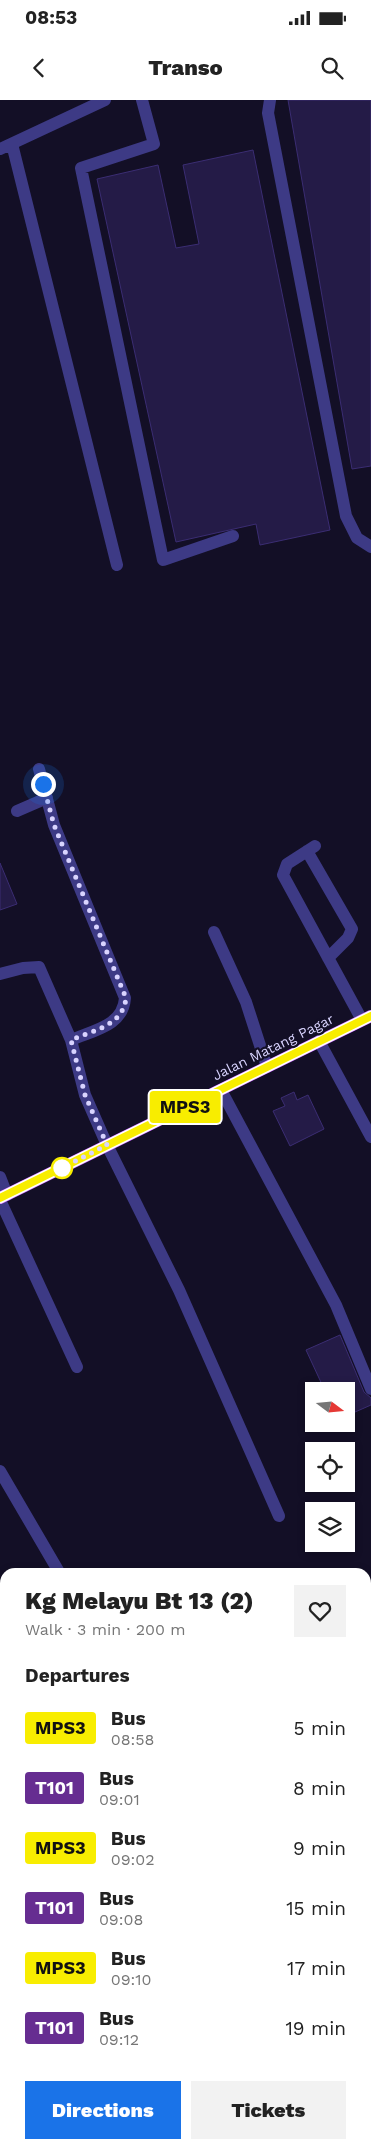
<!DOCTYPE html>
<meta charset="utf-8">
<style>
body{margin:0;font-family:"Work Sans",sans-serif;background:#f2f2f2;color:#222;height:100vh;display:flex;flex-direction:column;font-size:19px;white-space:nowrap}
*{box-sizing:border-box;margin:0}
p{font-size:16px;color:#767676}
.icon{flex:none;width:28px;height:28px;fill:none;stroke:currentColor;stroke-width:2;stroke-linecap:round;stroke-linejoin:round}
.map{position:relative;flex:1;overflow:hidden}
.drawer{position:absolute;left:0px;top:1468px;width:371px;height:581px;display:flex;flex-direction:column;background:#fff;border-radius:15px 15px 0 0;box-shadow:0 2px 8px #0003}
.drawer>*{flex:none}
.badge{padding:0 10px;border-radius:4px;font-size:18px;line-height:32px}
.needle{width:32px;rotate:106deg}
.tools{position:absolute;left:305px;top:1282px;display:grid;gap:10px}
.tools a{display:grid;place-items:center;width:50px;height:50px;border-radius:0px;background:#fff;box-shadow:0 2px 8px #0003;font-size:25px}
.you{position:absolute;width:25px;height:25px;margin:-12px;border:4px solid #fff;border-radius:50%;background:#1a73e8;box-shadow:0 0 0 8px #1a73e833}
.map>.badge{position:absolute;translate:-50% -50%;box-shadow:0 0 0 2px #fff}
h2{padding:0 25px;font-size:19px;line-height:45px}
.round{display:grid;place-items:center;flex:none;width:52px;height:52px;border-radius:0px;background:#f2f2f2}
.headline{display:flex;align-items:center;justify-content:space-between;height:85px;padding:0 25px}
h1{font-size:24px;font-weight:800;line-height:38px}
.cta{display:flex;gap:10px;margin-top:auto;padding:10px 25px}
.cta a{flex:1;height:58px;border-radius:0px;background:#1a73e8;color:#fff;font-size:20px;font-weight:800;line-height:58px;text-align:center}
.cta a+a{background:#f2f2f2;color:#222}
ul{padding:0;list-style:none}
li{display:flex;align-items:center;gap:15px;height:60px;padding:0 25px}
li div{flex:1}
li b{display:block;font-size:19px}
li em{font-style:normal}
li .badge{min-width:55px;font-weight:700;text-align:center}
.status{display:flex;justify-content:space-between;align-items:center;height:35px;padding:0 25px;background:#fff;direction:ltr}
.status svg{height:14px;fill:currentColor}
header{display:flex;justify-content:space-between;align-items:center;height:65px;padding:0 25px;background:#fff;font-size:22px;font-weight:800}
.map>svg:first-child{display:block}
.building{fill:#241b47;stroke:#3b2d73}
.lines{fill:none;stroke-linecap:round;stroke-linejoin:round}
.minor{stroke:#3d3a85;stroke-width:12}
.major{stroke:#c25bff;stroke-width:12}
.line-casing{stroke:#fff;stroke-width:11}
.line{stroke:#f8ed00;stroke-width:8}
.walk{stroke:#d9d4ff;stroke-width:5;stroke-dasharray:0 9}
.stop-dot{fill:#fff;stroke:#f8ed00;stroke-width:2.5}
.labels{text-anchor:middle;stroke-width:4.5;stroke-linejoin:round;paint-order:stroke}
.street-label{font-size:14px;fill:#d9d4ff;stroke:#130f26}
</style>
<div class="status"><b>08:53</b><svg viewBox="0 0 49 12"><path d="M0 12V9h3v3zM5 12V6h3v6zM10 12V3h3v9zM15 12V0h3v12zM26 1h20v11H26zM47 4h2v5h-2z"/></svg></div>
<header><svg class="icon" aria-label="back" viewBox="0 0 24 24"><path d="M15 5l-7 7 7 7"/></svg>Transo<svg class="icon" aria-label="search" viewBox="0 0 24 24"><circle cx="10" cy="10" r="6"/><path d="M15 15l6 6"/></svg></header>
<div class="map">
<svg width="371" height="2048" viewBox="0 0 371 2048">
<rect width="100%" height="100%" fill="#130f26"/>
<path class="building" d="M288 0H371V366L352 369Z
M253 50 330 430 260 445 256 424 176 442 97 79 158 65 176 148 199 144 183 65Z
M0 763 17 804 0 810Z
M294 992 297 1000 308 995 324 1029 290 1046 273 1011 285 1006 281 998Z
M340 1235 364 1292 371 1298V1305L346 1316V1291H325L306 1250Z"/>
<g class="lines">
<path class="minor" d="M142 0 154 44 81 68 163 460 233 436
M270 0 268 13 346 416 357 438 371 447
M12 44 117 465
M0 49 105 0
M39 669 54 725 125 898C123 926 94 930 71 940
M17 711 47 698
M315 746 287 764 283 775 362 920
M307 751 352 829 348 838 328 858
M214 832 246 902 267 967
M0 874 23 868 39 867 71 940 85 995 107 1045 179 1190 279 1416
M319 941 371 1037
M221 990 336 1205 371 1289
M0 1077 7 1095
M0 1100 77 1267
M0 1371 59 1472
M366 1608 371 1621
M0 1723 5 1722
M366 1915 371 1926
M366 1996 371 1993
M0 2037 5 2036
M366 2040 371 2042
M107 2044 108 2048
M77 2048 78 2044
M285 2048 293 2044"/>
<path class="major" d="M0 1098 371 916"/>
</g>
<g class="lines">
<defs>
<path id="line" d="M0 1098 371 916"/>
</defs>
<use href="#line" class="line-casing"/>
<use href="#line" class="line"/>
<path class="walk" d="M43 684 54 725 126 898C123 926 93 930 71 940L85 995 107 1045 62 1068"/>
</g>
<circle class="stop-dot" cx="62" cy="1068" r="10"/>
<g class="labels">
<g class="street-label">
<text transform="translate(273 947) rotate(-26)" y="5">Jalan Matang Pagar</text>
</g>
</g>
</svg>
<div class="tools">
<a><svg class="needle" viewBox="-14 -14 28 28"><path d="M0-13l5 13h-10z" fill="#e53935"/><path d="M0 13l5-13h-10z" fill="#767676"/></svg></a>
<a><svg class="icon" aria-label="locate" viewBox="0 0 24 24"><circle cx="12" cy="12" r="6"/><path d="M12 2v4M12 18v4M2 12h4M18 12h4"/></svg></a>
<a><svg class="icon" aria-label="layers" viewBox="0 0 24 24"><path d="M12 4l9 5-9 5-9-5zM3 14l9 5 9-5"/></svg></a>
</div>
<div class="you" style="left:43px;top:684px"></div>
<b class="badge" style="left:185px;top:1007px;background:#f8ed00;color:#111">MPS3</b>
<section class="drawer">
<div class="headline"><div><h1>Kg Melayu Bt 13 (2)</h1><p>Walk · 3 min · 200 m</p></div><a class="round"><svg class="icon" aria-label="heart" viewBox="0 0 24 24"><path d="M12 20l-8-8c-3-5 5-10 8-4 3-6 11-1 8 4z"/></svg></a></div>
<h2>Departures</h2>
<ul>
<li><span class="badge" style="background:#f8ed00;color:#111">MPS3</span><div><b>Bus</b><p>08:58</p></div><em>5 min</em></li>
<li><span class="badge" style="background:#662d91;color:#fff">T101</span><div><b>Bus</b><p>09:01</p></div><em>8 min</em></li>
<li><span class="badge" style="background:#f8ed00;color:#111">MPS3</span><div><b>Bus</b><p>09:02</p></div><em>9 min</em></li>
<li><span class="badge" style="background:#662d91;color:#fff">T101</span><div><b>Bus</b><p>09:08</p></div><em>15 min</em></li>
<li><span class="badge" style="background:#f8ed00;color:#111">MPS3</span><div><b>Bus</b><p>09:10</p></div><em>17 min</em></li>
<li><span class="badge" style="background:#662d91;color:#fff">T101</span><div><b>Bus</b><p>09:12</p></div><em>19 min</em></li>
</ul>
<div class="cta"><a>Directions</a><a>Tickets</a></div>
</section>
</div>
